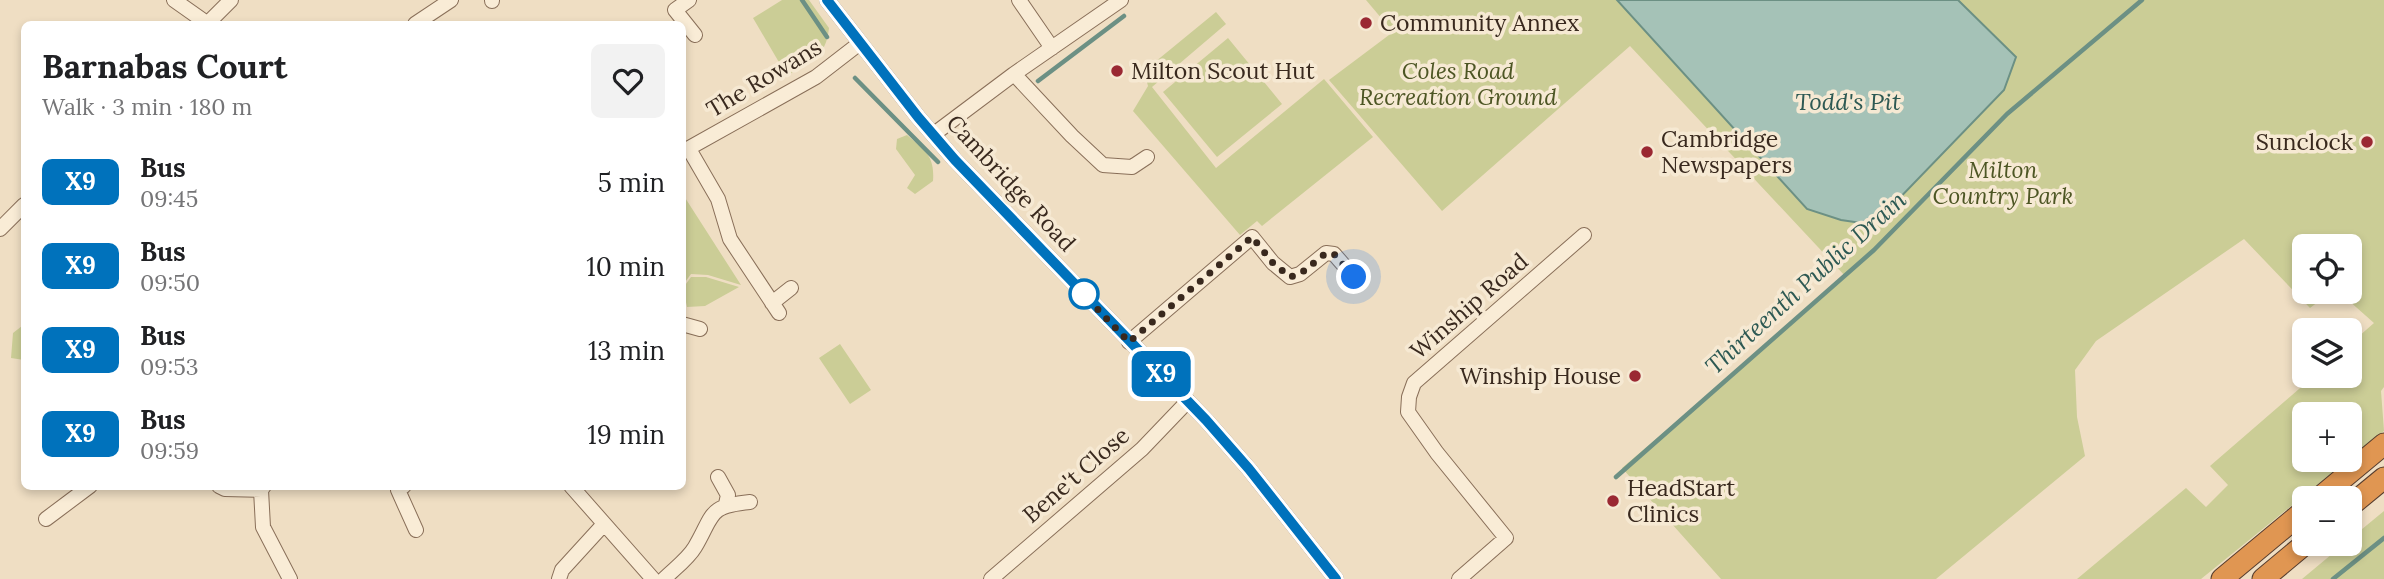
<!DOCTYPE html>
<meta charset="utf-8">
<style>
body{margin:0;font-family:Lora,serif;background:#f2f2f2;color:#202124;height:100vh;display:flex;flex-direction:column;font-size:26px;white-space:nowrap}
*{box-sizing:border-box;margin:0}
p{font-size:23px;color:#757577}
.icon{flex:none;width:38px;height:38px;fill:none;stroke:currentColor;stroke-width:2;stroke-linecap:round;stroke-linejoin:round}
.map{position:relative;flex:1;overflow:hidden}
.side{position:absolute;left:21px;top:21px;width:665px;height:469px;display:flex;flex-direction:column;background:#fff;border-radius:10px;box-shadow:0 4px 10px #0003}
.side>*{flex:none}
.badge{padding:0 14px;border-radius:10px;font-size:24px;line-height:46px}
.controls{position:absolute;left:2292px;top:234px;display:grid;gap:14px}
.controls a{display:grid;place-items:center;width:70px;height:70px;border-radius:10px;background:#fff;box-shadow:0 4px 10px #0003;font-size:35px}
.you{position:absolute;width:35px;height:35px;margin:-18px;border:5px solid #fff;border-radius:50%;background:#1a73e8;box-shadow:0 0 0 10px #1a73e833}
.map>.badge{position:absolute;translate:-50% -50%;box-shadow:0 0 0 4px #fff}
.round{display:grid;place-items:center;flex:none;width:74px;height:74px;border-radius:10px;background:#f2f2f2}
.head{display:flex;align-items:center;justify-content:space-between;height:119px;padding:0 21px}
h1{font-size:33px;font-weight:700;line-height:52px}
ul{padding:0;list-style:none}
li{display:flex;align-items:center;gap:21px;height:84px;padding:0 21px}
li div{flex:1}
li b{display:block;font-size:26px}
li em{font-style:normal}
li .badge{min-width:77px;font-weight:700;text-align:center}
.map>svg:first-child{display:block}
.green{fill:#cbcd96}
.water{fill:#a5c2b7;stroke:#6c9084;stroke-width:2}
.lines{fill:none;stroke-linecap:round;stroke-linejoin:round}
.stream{stroke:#6c9084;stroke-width:4.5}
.minor-casing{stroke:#896f59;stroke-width:16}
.highway-casing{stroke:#573d2e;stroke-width:23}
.minor{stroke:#f9ecd6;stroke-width:14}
.highway{stroke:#e09652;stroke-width:21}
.line-casing{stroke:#fff;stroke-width:16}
.line{stroke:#0072bc;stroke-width:10}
.walk{stroke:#39291e;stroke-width:7;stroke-dasharray:0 12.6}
.poi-dot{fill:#9a2832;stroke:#f6e9d3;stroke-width:2.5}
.stop-dot{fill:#fff;stroke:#0072bc;stroke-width:3.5}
.labels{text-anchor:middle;stroke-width:7;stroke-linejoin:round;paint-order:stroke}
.poi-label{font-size:23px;fill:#39291e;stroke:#f6e9d3;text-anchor:start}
.park-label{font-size:23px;font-style:italic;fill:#4d5624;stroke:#f6e9d3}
.street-label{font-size:23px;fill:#39291e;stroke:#f6e9d3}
.water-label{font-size:24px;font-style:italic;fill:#2d5953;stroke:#f6e9d3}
</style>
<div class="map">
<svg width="2384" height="579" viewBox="0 0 2384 579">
<rect width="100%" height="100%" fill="#efdec3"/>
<path class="green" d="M782 0H809L829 28C826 58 810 61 787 76L753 18Z
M1366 0H2384V387L2381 391 2384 431 2350 459V415H2305V460H2348L2201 579H2077L2186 488 2206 507 2228 485 2210 466 2314 376H2350V344L2374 323 2339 292H2350V247H2305V292H2331L2310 308 2244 239 2096 341 2075 370 2077 417 2085 456 1936 579H1721L1622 468 1846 277 1630 46 1442 211 1329 80 1393 32Z
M1216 12 1226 24 1152 87 1216 168 1324 79 1373 137 1262 226 1257 221 1240 235 1133 111 1148 86 1144 71Z
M1228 38 1282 104 1217 157 1163 92Z
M907 135C924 150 935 155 933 181L915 194 907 188 915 175 896 149 897 139Z
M682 193 741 285 708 275 691 274 683 285Z
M691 277H706L739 287 705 306 687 307 683 288Z
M22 326 24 330V360L11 358 13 333Z
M840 344 871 390 850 404 819 358Z
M2384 511V579H2302L2344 544H2350V539Z"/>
<path class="water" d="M1617 0H1958L2016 57 2004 90 1888 210 1868 224 1841 220 1807 209Z"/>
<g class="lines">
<path class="stream" d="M802 0 827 37
M855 78 938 162
M1038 81 1124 16
M1616 477 1874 250 2007 114 2142 0
M2333 579 2384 538"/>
<defs>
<path id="minor" d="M174 0 208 24
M492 0V1
M689 0 675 10 695 35
M827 0 918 117 955 160 1206 420 1249 469 1336 579
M1019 0 1052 48
M207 24 231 0
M415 24 451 0
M1014 74 1072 136 1103 165 1132 167 1147 157
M934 134 1014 74 1121 0
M689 149 718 199 730 239 779 313
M682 152 816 77 860 43
M0 229 24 205
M772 303 791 288
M682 324 700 329
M1129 342 1252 237 1273 263 1290 277 1300 274 1326 253 1334 254 1354 277
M718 477 728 495 726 504
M219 486 225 489 261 490
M264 486 261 490 263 527 290 579
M404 486 398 490 416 530
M571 486 653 579
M46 519 90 486
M559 579 562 570 604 524
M664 579C674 569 688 559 695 547 714 515 707 506 750 502
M991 579 1142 449 1188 401
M1459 579 1506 538 1437 453 1408 412 1409 397 1414 383 1584 235"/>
<path id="highway" d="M2318 499 2384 444
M2350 506 2384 478
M2222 579 2305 510
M2263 579 2305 544"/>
</defs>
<use href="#minor" class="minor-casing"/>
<use href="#highway" class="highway-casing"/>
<use href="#minor" class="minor"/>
<use href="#highway" class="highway"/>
</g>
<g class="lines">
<defs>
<path id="line" d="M827 0 918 117 955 160 1206 420 1249 469 1336 579"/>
</defs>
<use href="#line" class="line-casing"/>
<use href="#line" class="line"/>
<path class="walk" d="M1084 294 1082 293 1129 342 1252 237 1273 263 1290 277 1300 274 1326 253 1334 254 1354 277"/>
</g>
<g class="poi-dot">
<circle cx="1366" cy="23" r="7"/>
<circle cx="1117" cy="71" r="7"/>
<circle cx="2367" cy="142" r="7"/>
<circle cx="1647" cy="152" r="7"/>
<circle cx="1635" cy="376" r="7"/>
<circle cx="1613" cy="501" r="7"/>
</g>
<circle class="stop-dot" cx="1084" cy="294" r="14"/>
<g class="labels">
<g class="poi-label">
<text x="1380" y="31">Community Annex</text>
<text x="1131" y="79">Milton Scout Hut</text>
<text x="1661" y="147">Cambridge<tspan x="1661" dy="26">Newspapers</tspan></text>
<text x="2353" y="150" text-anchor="end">Sunclock</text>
<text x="1621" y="384" text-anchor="end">Winship House</text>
<text x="1627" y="496">HeadStart<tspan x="1627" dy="26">Clinics</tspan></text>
</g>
<g class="park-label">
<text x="1458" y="79">Coles Road<tspan x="1458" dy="26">Recreation Ground</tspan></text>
<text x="2003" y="178">Milton<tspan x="2003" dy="26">Country Park</tspan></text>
</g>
<g class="street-label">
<text transform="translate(764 78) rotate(-31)" y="8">The Rowans</text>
<text transform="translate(1011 183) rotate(47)" y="8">Cambridge Road</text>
<text transform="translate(1469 306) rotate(-41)" y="8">Winship Road</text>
<text transform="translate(1076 475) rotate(-41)" y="8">Bene't Close</text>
</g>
<g class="water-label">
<text x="1848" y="110">Todd's Pit</text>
<text transform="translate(1806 283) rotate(-42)" y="8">Thirteenth Public Drain</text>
</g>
</g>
</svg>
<div class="controls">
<a><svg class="icon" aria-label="locate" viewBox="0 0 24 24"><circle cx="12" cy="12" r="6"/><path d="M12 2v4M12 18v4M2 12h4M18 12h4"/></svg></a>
<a><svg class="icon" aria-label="layers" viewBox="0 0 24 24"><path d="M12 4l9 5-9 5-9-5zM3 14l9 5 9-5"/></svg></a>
<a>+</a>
<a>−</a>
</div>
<div class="you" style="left:1354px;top:277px"></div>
<b class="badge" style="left:1161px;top:374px;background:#0072bc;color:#fff">X9</b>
<section class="side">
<div class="head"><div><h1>Barnabas Court</h1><p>Walk · 3 min · 180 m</p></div><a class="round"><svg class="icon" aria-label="heart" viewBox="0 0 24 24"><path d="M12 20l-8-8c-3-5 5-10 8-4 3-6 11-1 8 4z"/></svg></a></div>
<ul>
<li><span class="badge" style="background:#0072bc;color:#fff">X9</span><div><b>Bus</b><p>09:45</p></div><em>5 min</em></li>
<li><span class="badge" style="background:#0072bc;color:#fff">X9</span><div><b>Bus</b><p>09:50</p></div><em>10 min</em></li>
<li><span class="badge" style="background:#0072bc;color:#fff">X9</span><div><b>Bus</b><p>09:53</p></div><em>13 min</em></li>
<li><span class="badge" style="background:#0072bc;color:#fff">X9</span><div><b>Bus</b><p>09:59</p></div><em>19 min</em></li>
</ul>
</section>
</div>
